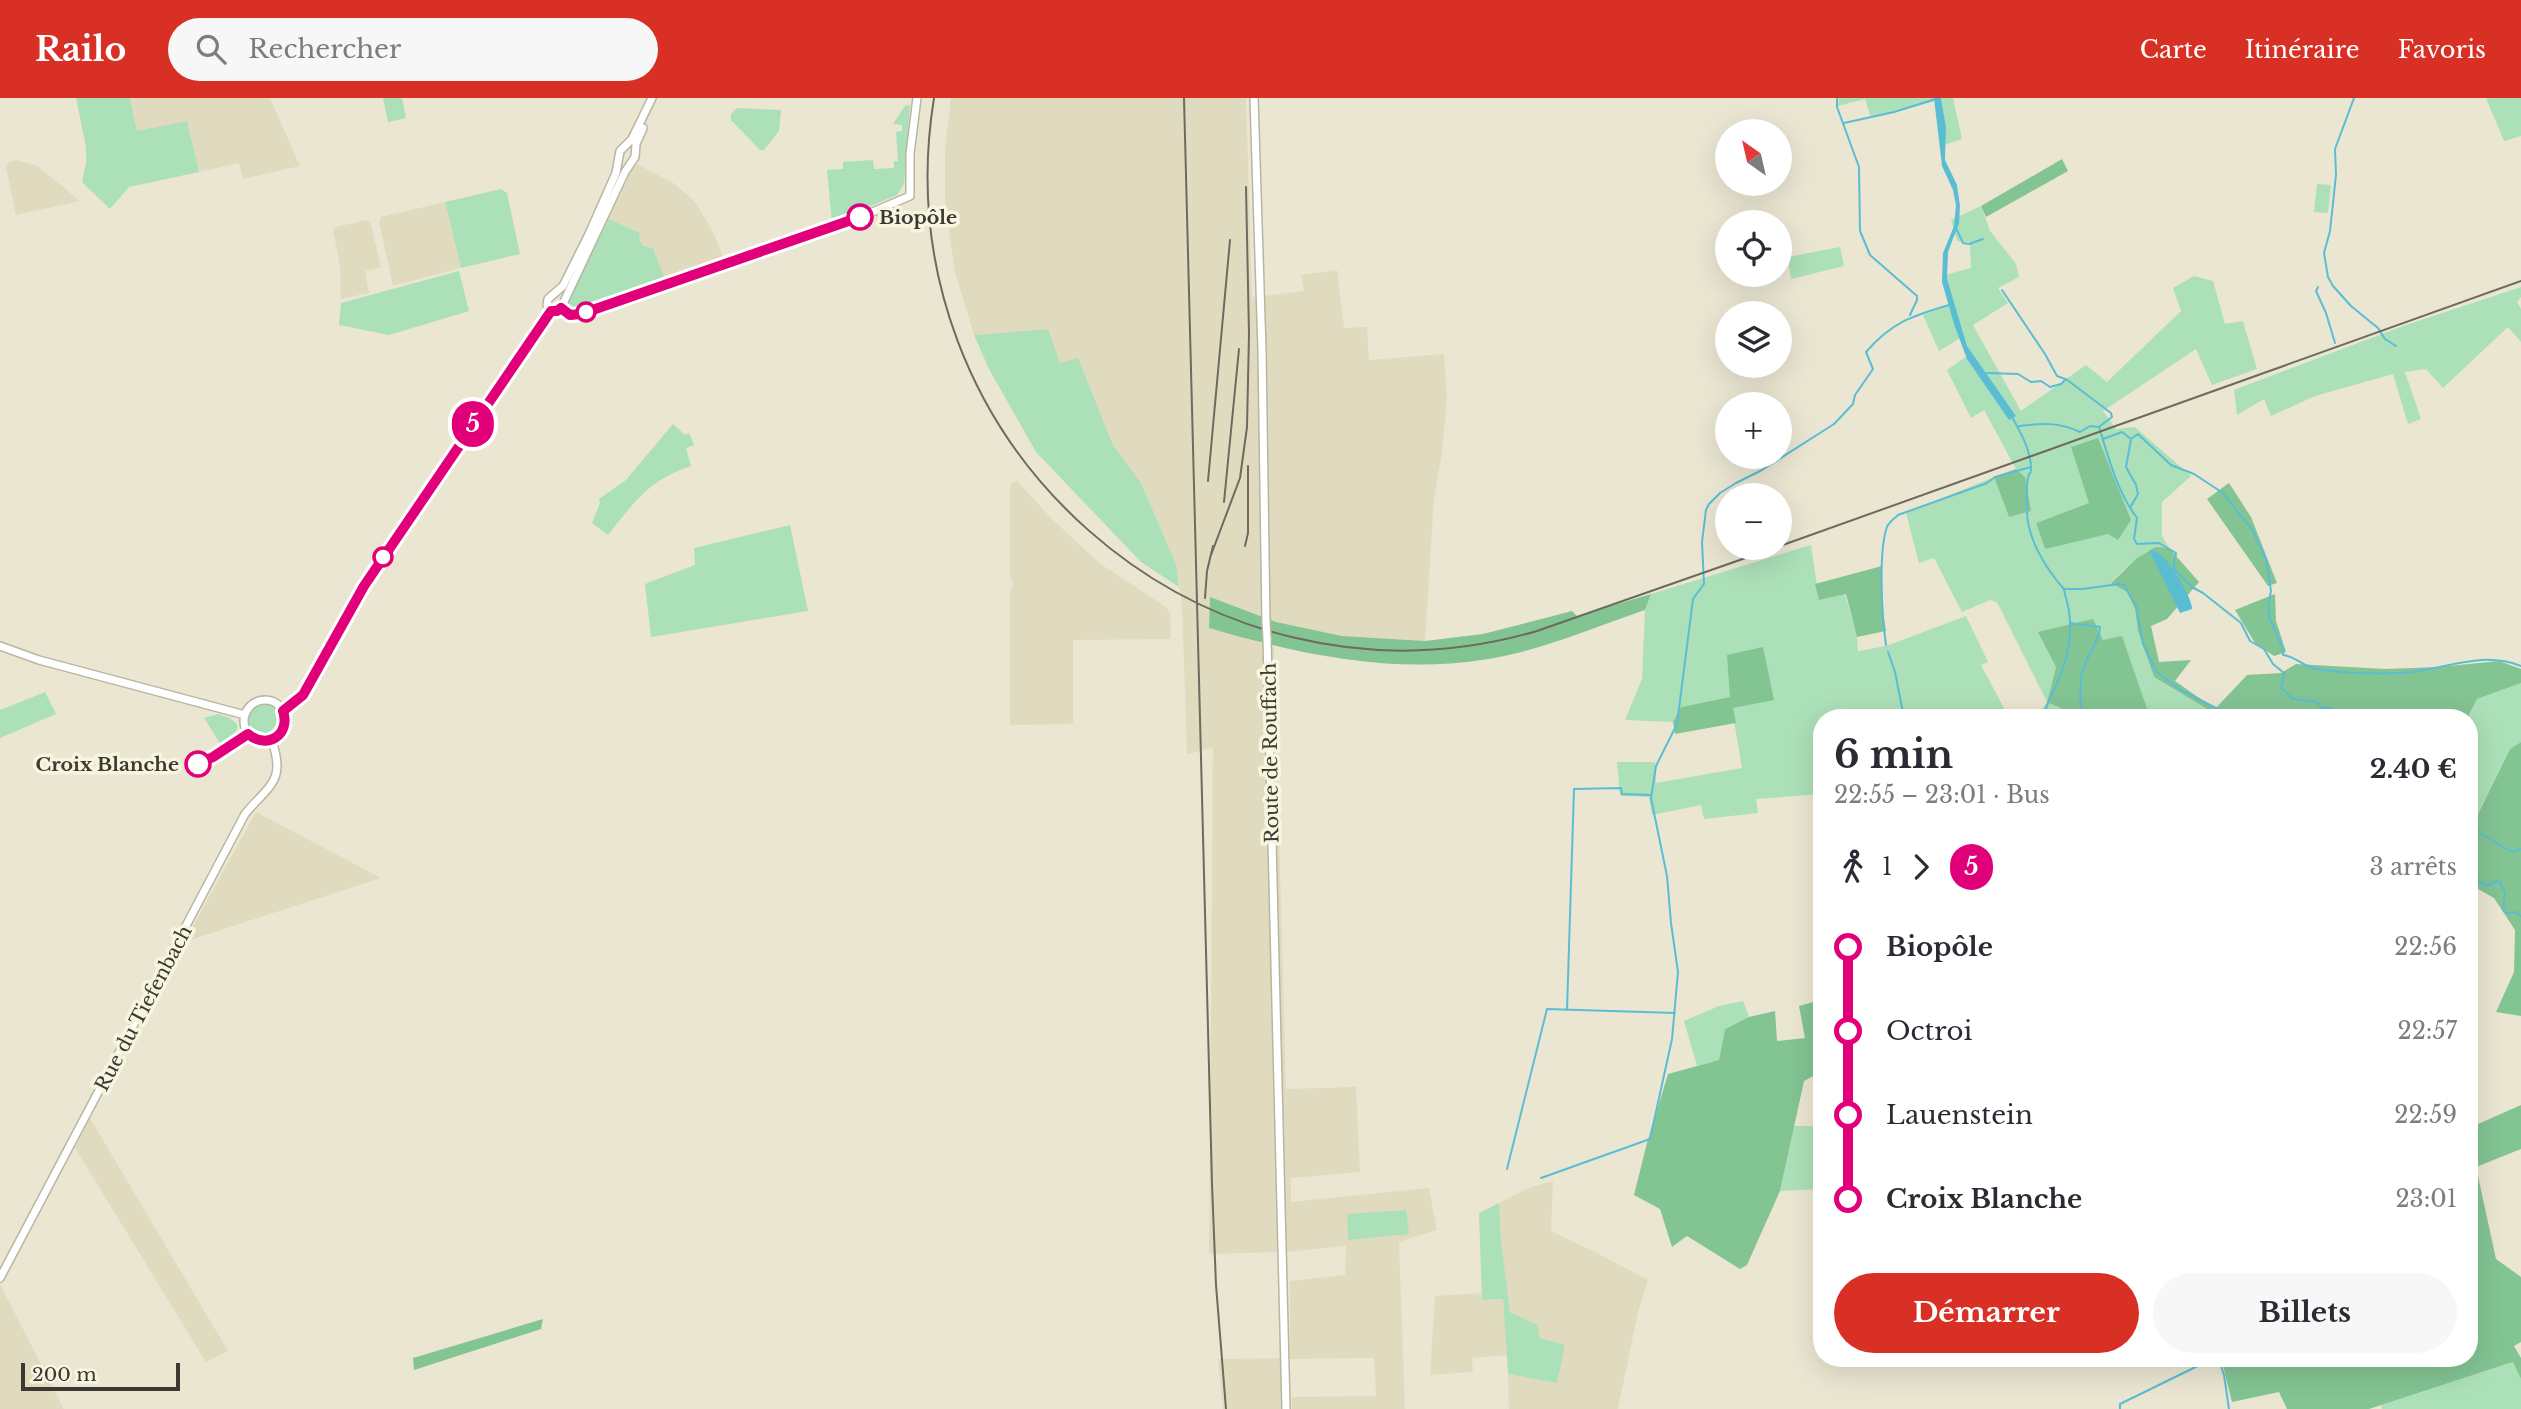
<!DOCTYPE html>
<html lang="fr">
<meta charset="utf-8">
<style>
body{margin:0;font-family:"Libre Baskerville",serif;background:#f7f7f7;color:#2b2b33;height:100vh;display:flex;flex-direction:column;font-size:26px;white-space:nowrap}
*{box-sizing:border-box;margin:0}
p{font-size:23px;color:#7c7c81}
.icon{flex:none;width:38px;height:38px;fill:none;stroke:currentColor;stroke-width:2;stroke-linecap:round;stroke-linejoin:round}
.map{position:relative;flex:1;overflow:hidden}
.panel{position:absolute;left:1813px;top:611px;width:665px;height:658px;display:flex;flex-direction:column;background:#fff;border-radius:28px;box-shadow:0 7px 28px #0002}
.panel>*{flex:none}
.badge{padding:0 14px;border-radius:23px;font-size:24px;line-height:46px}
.needle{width:46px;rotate:326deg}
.tools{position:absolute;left:1715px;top:21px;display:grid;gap:14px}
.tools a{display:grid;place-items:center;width:77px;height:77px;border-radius:50%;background:#fff;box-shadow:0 7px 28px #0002;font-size:35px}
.scale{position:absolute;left:21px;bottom:18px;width:159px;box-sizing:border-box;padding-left:7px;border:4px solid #3b3931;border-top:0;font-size:19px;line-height:24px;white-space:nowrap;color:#3b3931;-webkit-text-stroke:5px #f7f4df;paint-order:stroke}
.map>.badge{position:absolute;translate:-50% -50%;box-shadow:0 0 0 4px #fff}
.legs{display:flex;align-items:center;gap:10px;height:77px;padding:0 21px;font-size:23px}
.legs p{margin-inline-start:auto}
.summary{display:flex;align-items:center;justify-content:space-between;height:119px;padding:0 21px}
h1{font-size:38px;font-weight:700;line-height:52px}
.button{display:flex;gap:14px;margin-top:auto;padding:14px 21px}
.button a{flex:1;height:80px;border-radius:42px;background:#d93025;color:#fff;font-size:28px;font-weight:700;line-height:80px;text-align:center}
.button a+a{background:#f7f7f7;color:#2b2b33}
ul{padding:0 21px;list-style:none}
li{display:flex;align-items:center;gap:24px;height:84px;font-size:26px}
li i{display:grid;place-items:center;width:10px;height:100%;margin:0 9px;background:currentColor}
li i::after{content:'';width:18px;height:18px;margin:-9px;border:5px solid;border-radius:50%;background:#fff}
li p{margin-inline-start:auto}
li:first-child i{background:linear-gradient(#0000 50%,currentColor 0)}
li:last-child i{background:linear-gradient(currentColor 50%,#0000 0)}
header{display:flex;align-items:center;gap:42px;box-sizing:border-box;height:98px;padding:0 35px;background:#d93025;color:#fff}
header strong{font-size:33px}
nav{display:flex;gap:38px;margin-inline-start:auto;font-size:24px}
.search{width:490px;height:63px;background:#f7f7f7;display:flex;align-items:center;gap:18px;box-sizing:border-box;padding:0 24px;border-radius:38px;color:#7c7c81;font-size:26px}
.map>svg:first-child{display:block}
.built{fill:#e0dbbf}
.green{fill:#ace0b8;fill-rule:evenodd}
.forest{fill:#83c493}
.water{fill:#5bbdd4}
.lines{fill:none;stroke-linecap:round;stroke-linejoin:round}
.stream{stroke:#5bbdd4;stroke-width:2}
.secondary-casing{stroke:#b8b5a1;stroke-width:10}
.secondary{stroke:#fff;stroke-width:7}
.rail{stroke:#6d6a5f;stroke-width:2}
.secondary-bridge-casing{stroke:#b8b5a1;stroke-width:10;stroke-linecap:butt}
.secondary-bridge{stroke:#fff;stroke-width:7}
.line-1-casing{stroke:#fff;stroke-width:16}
.line-1{stroke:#e2007a;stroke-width:10}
.stop-1-dot{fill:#fff;stroke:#e2007a;stroke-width:3.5}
.labels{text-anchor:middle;stroke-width:7;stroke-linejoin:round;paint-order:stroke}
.stop-label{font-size:19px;font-weight:bold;fill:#3b3931;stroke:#f7f4df;text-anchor:start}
.street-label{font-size:19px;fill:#3b3931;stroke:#f7f4df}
</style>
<header>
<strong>Railo</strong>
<div class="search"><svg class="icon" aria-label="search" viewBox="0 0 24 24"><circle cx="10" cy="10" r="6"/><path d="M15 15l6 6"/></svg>Rechercher</div>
<nav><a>Carte</a><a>Itinéraire</a><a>Favoris</a></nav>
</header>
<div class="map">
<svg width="2521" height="1311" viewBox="0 0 2521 1311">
<rect width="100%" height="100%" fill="#eae6d2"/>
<path class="built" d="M130 0H270L300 68 243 81 239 65 199 74 187 23 137 34Z
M951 0H1246L1252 199 1304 193 1301 177 1337 172 1344 230 1367 229 1369 262 1444 256 1447 299 1442 355 1434 400 1425 543 1342 538 1276 524 1210 500V530L1274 549 1286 991 1356 989 1360 1074 1291 1080V1104L1429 1090 1437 1132 1399 1144 1405 1311H1292V1299L1376 1298 1374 1260 1290 1261V1183L1345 1177 1346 1148 1285 1154 1209 1156 1213 650 1187 656 1182 507 1176 466 1141 385 1113 347 1078 261 1060 266 1047 231 974 237 955 174 945 104V52Z
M16 62 36 67 80 103 16 117 6 69 9 64Z
M635 65 675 86 696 105 714 136 723 160 665 181 653 150 644 148 639 141 640 135 609 121Z
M445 104 461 170 393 188 379 124 381 119Z
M366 122 371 126 381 170 365 173 369 195 341 201 340 167 333 132 336 129Z
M1017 383 1051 420 1099 465 1166 509 1170 515 1171 541 1073 542V626L1010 627V493L1014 486 1010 479V386Z
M256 714 381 780 184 844Z
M90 1020 228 1253 206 1264 75 1050Z
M1553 1083 1551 1133 1595 1154 1648 1182 1638 1214 1618 1311H1509L1508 1276 1557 1285 1539 1240 1538 1227 1510 1214 1501 1142 1499 1105 1528 1090Z
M0 1186 64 1311H0Z
M1481 1195 1482 1202 1503 1201 1507 1257 1472 1260 1473 1274 1430 1277 1435 1198Z
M1281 1260 1283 1311H1223L1218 1261Z"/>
<path class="green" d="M76 0H130L137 33 187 23 199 74 129 89 110 111 82 84 86 65V49Z
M383 0H402L406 20 388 24Z
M1839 0H1934L1935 3 1871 20 1865 1 1838 8Z
M1941 0H1953L1962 41 1944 47 1946 29Z
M2486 0H2521V38L2504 43Z
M910 7 904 86 897 97 832 124 827 72 843 71V64L873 62 874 71 894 70V63H898L896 34 902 33V27L893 26 905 8Z
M737 10 781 12 779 33 764 52H760L731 22V16Z
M2317 86 2331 87 2328 115 2314 114Z
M501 91 507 95 520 156 461 170 445 104Z
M1981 108 1990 133 2016 166 2019 179 1998 190 2008 205 1973 227 2021 313 2086 267 2107 284 2181 213 2173 190 2194 178 2213 183 2225 226 2243 223 2257 271 2212 287 2196 251 2103 313 2116 331 2135 329 2191 378 2162 404V438L2169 450C2144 449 2128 468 2111 484L2127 494 2135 511 2138 533 2154 579 2212 614 2216 619H2150L2122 539 2056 569 2047 604 2067 613 2068 619H2036L2047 604 1997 504 1990 502 1962 514 1934 460 1919 465 1906 415 1994 379 2009 419 2025 379 2016 371 1984 312 1971 320 1947 272 1971 255 1962 239 1939 253 1923 217 1953 206 1945 177 1971 170 1970 144 1957 143 1951 122ZM2089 405 2045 451 2036 425Z
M609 121 640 135 639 141 644 148 653 150 665 181 620 198 573 211 569 210 567 202Z
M1840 149 1844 168 1791 181 1788 159Z
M459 173 469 213 389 237 339 227 341 205Z
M2521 189V199L2517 204 2521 211V244L2508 229 2443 290 2426 271 2405 274 2421 321 2408 326 2393 276 2315 298 2271 318 2264 301 2237 317 2234 292 2403 228Z
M1048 231 1060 265 1078 260 1113 347 1141 385 1176 466 1179 489 1141 464 1036 354 989 271 974 237Z
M673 326 685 337 689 335 694 347 686 350 691 368C648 382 634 405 608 437L592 425 600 405 599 401 626 382Z
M790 427 808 513 651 539 645 486 695 467 694 450Z
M1811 447 1819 502 1845 496 1857 539 1858 553 1886 548 1966 518 1988 564 1981 567 2006 614 1995 620H1822V696L1756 701 1758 715 1704 721 1701 707 1652 717 1649 699 1620 698 1617 664H1655L1656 685 1742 670 1730 599 1681 609 1673 624 1625 622 1642 581 1645 512 1651 496Z
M2521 585V644L2510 651 2475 721 2469 716 2468 620 2477 601Z
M45 594 56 616 0 640V612Z
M248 622a17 17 0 1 1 34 0a17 17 0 1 1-34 0Z
M218 616 230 620 237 626C239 637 229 641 221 647L204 620Z
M1743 903 1749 919 1725 931 1719 962 1697 968 1684 923 1719 908Z
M1794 1028H1822V1091L1780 1093Z
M1499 1105 1501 1142 1510 1214 1538 1227 1539 1240 1565 1247 1557 1285 1508 1276 1503 1201 1482 1202 1479 1115Z
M1406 1112 1409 1136 1348 1142 1347 1116Z
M2514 1264 2521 1281V1311H2382L2381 1307Z"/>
<path class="forest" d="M2062 61 2068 73 1986 119 1981 108Z
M2098 340 2131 422 2118 442 2108 436 2045 451 2036 425 2089 405 2071 349Z
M2016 371 2025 379 2031 413 2009 419 1994 379Z
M2229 385 2251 419 2277 485 2268 488 2207 401Z
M2156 449 2169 450 2199 484 2167 521 2151 528 2159 564 2191 562 2175 583 2215 611 2247 577 2281 575 2296 566 2385 571 2439 569 2499 563 2521 571V585L2477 601 2468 619H2216L2212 614 2154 579 2138 533 2135 511 2127 494 2111 485 2137 460Z
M1882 468V508L1886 533 1857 539 1846 496 1819 502 1815 486Z
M1651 496 1645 512C1592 530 1538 554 1482 562 1391 576 1297 556 1209 530L1210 499 1276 524 1342 538 1425 543 1483 536 1572 513 1577 518Z
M2275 496 2276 523 2286 554 2274 558 2255 545 2235 512Z
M2093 521 2103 542 2122 538 2150 619H2068L2067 613 2047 604 2056 569 2038 534Z
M1763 549 1774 602 1733 610 1736 625 1675 636 1673 624 1681 609 1730 599 1727 557Z
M2521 644V918L2496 914 2514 874 2515 832 2494 800 2469 786V716L2476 720 2510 651Z
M1817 903 1819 975 1804 983 1780 1093 1747 1167 1740 1171 1687 1138 1672 1149 1660 1111 1634 1097 1647 1045 1668 976 1719 962 1725 931 1749 919 1775 913 1777 943 1805 940 1799 908Z
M2521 1007V1051L2476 1069 2496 1161 2521 1179V1244L2514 1248 2521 1260V1281L2513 1264 2369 1311H2287L2279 1294 2232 1304 2221 1260H2469V1030Z
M543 1221 541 1231 414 1272 413 1260Z"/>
<path class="water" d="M1934 0H1941L1946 29 1945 62 1957 87 1960 108 1959 125 1948 154 1947 181 1967 248 2016 318 2009 322 1967 261 1954 226 1942 184 1943 155 1954 128 1956 107 1953 92 1942 68Z
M2151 451C2156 454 2162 457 2165 461 2173 469 2193 502 2192 511L2180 515 2150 454Z"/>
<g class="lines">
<path class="stream" d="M1837 0V9L1859 69 1860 133 1870 157 1917 198V202L1910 217
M2354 0 2335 51 2336 77 2330 133 2324 155 2328 179 2333 188 2351 208 2378 230 2385 241 2396 248
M1844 25 1894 14 1936 1
M1956 130 1963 145 1969 146 1983 141
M2318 189 2316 193 2326 215 2335 245
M2002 192 2045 256 2057 278 2065 281
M1987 275 2018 276 2031 284 2041 283 2050 289 2061 286 2066 281 2111 315 2112 319 2100 328
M2012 319C2020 333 2031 353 2031 370 2031 379 2030 371 2028 380 2026 389 2027 403 2027 413 2027 440 2046 471 2064 491H2083L2119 486 2124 487 2136 508 2143 546 2156 573 2179 591 2235 620
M2019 328C2041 325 2059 324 2080 334L2090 328 2099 329C2109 361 2117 393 2137 420L2134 441 2137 446 2159 445 2176 455 2174 466 2175 472 2192 489 2203 495 2241 525 2250 543 2264 551 2273 566 2284 575 2281 590 2293 601 2311 603 2318 605 2322 610H2329L2352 620
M2103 341 2122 334 2131 341 2126 369 2136 387 2138 396 2130 410
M2131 341 2138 336 2171 367 2194 376 2223 395 2253 433 2266 461 2271 493 2268 507 2269 519 2282 548 2283 557C2295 558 2304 569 2317 571 2339 575 2376 576 2398 575 2441 574 2479 551 2521 568
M2070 525 2100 529C2100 544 2085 559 2082 575 2079 589 2081 605 2081 620
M1886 547C1882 520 1878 454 1887 429 1889 424 1894 421 1898 417L1987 385 1995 379 2031 369
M1888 554 1895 574 1904 620
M2041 620C2058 585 2075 552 2069 513 2068 506 2065 499 2064 491
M2469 723 2480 735 2512 754 2521 751
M2469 767 2480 784 2486 788 2499 782 2505 795 2503 812 2506 815 2517 814 2521 819
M1567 912 1574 691 1621 690 1622 696 1650 697
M1507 1071 1547 911 1675 915
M1541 1080 1650 1041 1672 941 1678 874 1671 825 1667 778 1651 700 1656 668 1677 626 1693 501 1704 486 1702 444 1706 412 1709 406 1720 395 1736 385 1762 372 1834 326 1853 306 1855 297 1873 271 1866 254C1892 224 1912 218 1949 207
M2218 1260 2224 1277 2229 1311
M2120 1311V1306L2214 1260"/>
<defs>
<path id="secondary" d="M1254 0 1262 252 1266 524
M561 210 570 217 581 216 842 127 910 98V56L917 0
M561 210 625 74 635 59 636 46 643 30
M551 213 547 207 548 201 563 188 589 136 616 75 620 53 632 41 652 0
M1267 540 1286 1311
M0 548 39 562 245 617
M244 623a21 21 0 1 1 42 0a21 21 0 1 1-42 0Z
M283 613 303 597 320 561 364 488 551 213
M0 1180 245 716C269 687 286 684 272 643"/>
</defs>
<use href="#secondary" class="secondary-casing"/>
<use href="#secondary" class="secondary"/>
<path class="rail" d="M934 0C878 345 1202 631 1537 533L1774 450
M1184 0 1212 1086 1216 1187 1226 1311
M1208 383 1230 142
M1224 404 1239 251
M1245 448 1248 435V368
M1780 448 2521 183
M1211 457 1240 380 1247 329 1249 236 1246 89
M1205 500 1207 473 1213 448"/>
<defs>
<path id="secondary-bridge" d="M1266 524 1267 540"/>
</defs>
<use href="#secondary-bridge" class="secondary-bridge-casing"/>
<use href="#secondary-bridge" class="secondary-bridge"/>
</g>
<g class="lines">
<defs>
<path id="line-1" d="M198 666 213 659 248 636C267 652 291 637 283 613L303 597 364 488 551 213H557L561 210 570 217 581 216 860 119"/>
</defs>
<use href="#line-1" class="line-1-casing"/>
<use href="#line-1" class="line-1"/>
</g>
<g class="stop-1-dot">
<circle cx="860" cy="119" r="12"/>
<circle cx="586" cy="214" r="9"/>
<circle cx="383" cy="459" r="9"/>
<circle cx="198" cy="666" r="12"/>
</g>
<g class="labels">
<g class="stop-label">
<text x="879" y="126">Biopôle</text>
<text x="179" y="673" text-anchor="end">Croix Blanche</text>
</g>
<g class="street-label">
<text transform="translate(1270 655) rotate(-91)" y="7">Route de Rouffach</text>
<text transform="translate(143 910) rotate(-62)" y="7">Rue du Tiefenbach</text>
</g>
</g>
</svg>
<div class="tools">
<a><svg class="needle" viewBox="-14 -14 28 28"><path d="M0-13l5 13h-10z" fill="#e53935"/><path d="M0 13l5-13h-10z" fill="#7c7c81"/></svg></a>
<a><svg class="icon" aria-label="locate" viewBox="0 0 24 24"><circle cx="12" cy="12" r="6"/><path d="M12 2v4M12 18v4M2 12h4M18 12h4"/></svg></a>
<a><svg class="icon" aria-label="layers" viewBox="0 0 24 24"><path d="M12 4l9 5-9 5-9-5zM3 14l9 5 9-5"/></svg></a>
<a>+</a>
<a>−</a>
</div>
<div class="scale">200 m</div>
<b class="badge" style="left:473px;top:326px;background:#e2007a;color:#fff">5</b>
<section class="panel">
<div class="summary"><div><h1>6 min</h1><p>22:55 – 23:01 · Bus</p></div><b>2.40 €</b></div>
<div class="legs"><svg class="icon" aria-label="walk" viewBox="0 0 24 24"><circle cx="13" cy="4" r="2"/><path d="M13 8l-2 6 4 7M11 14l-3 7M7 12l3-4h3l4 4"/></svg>1<svg class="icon" aria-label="forward" viewBox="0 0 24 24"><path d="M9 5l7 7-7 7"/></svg><b class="badge" style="background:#e2007a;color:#fff">5</b><p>3 arrêts</p></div>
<ul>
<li><i style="color:#e2007a"></i><b>Biopôle</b><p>22:56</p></li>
<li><i style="color:#e2007a"></i><span>Octroi</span><p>22:57</p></li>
<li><i style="color:#e2007a"></i><span>Lauenstein</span><p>22:59</p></li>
<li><i style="color:#e2007a"></i><b>Croix Blanche</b><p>23:01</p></li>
</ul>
<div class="button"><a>Démarrer</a><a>Billets</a></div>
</section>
</div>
